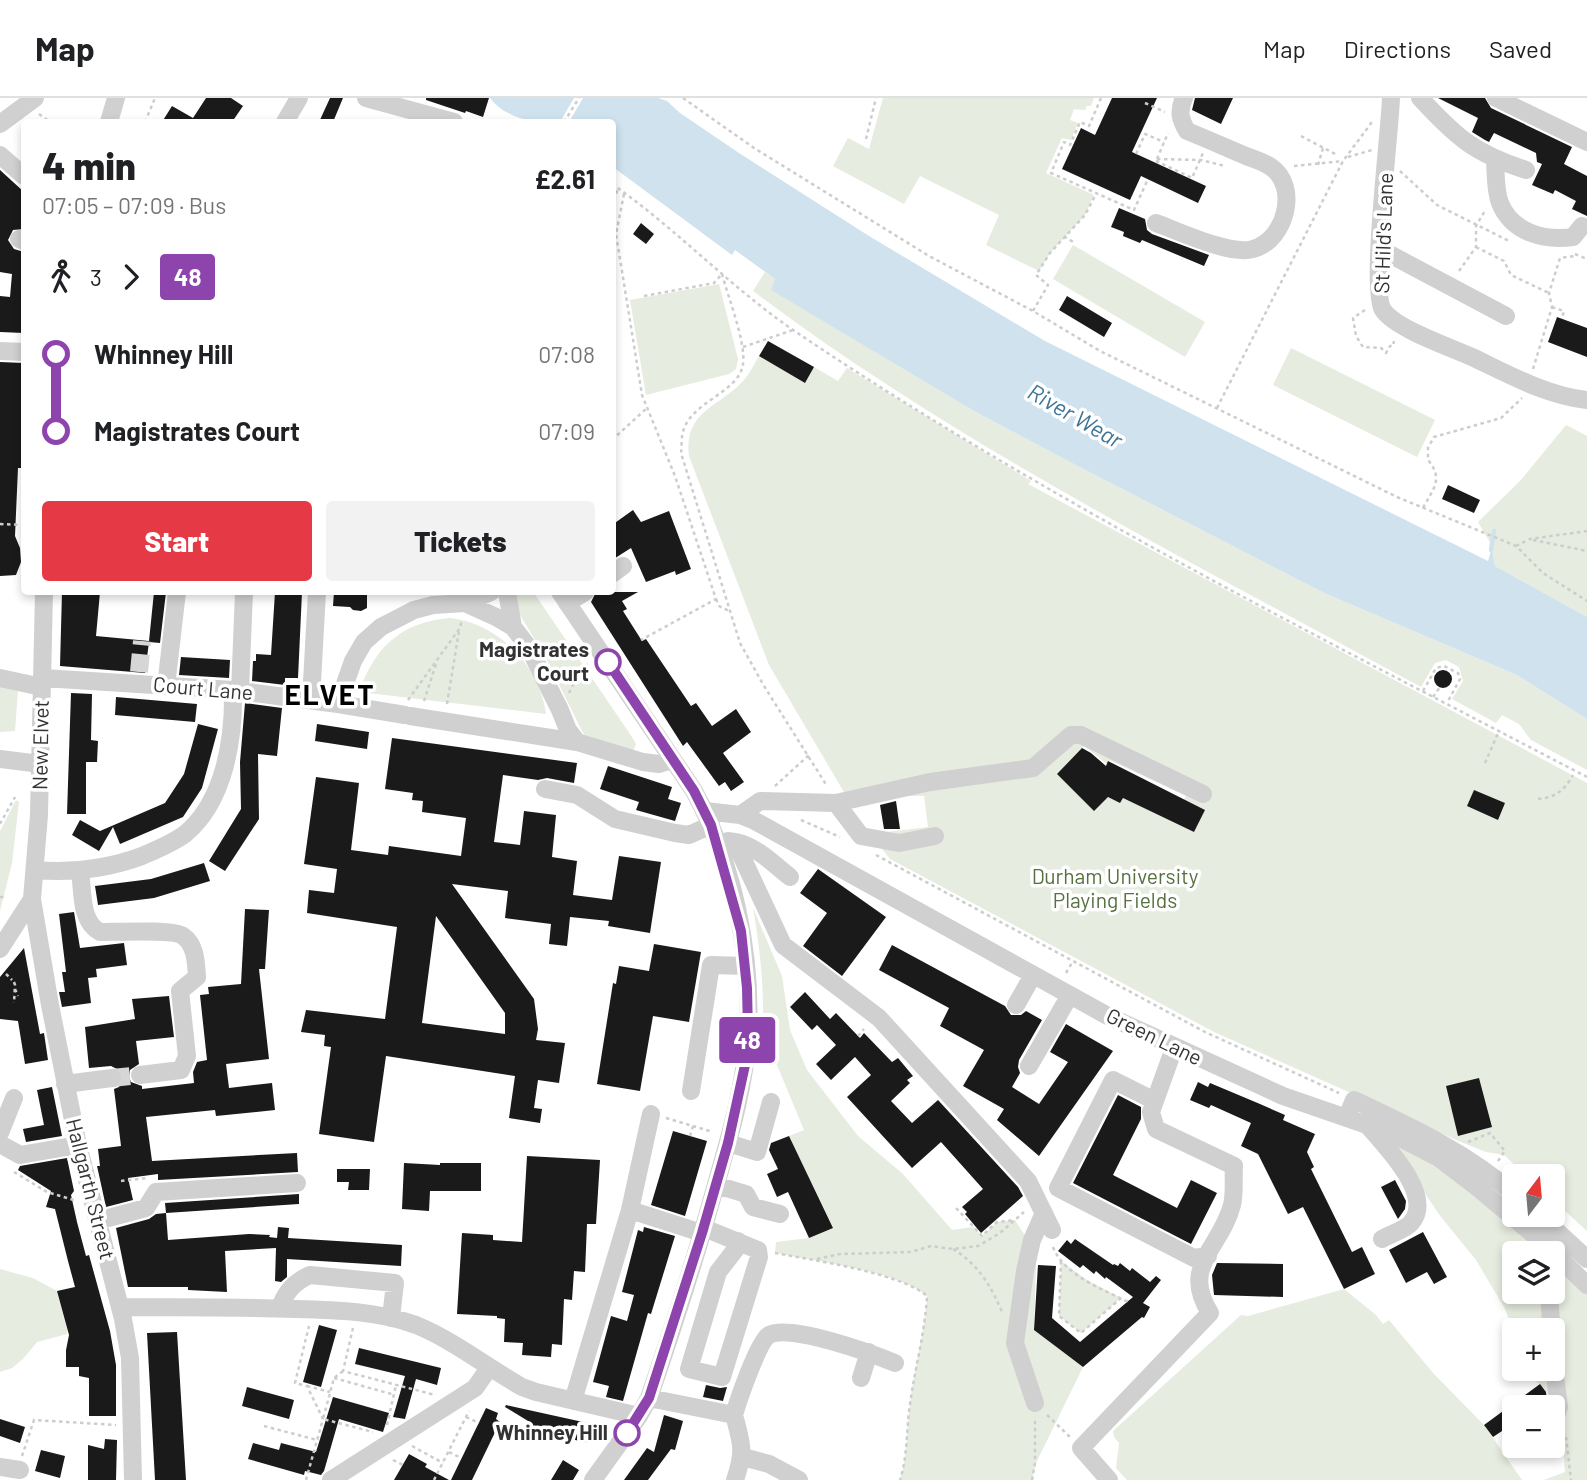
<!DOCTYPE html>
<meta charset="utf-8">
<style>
body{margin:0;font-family:Barlow,sans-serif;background:#f2f2f2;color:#202124;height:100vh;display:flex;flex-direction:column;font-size:26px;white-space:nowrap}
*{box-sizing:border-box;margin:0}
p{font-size:23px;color:#757577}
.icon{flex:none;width:38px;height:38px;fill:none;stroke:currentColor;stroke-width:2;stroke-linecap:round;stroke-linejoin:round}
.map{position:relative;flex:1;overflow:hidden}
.details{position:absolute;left:21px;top:21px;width:595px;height:476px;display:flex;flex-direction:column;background:#fff;border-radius:7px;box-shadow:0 4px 10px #0003}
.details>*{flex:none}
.badge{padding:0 14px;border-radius:5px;font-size:24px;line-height:46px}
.needle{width:46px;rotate:16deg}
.fabs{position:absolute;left:1502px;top:1066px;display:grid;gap:14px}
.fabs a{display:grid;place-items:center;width:63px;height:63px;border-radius:7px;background:#fff;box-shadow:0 4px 10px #0003;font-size:35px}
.map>.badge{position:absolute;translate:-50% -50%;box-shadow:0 0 0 4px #fff}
.legs{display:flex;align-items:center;gap:10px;height:77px;padding:0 21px;font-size:23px}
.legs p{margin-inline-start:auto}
.headline{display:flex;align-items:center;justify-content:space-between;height:119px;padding:0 21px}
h1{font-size:38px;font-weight:800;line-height:52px}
.primary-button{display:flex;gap:14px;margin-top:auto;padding:14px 21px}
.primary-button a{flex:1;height:80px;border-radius:7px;background:#e63946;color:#fff;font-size:28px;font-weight:800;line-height:80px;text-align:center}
.primary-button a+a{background:#f2f2f2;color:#202124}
ul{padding:0 21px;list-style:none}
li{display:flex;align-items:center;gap:24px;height:77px;font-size:26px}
li i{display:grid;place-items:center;width:10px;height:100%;margin:0 9px;background:currentColor}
li i::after{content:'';width:18px;height:18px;margin:-9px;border:5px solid;border-radius:50%;background:#fff}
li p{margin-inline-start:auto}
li:first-child i{background:linear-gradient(#0000 50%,currentColor 0)}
li:last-child i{background:linear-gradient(currentColor 50%,#0000 0)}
header{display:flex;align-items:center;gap:42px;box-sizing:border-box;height:98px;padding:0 35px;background:#fff;border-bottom:2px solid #e0e0e0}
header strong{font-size:33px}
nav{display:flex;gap:38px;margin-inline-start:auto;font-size:24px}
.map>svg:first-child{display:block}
.green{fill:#e6ecdf;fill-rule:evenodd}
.water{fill:#cfe2ee}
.pier{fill:#fff}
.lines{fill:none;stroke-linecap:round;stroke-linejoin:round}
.stream{stroke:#cfe2ee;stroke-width:4.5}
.building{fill:#1a1a1a;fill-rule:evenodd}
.minor-tunnel{stroke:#d6d6d6;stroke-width:18;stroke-dasharray:18 9;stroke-linecap:butt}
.path{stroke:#cdcdcd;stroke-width:2.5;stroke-dasharray:3.5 3.5;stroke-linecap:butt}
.minor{stroke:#d0d0d0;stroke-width:18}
.line-1-casing{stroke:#fff;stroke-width:16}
.line-1{stroke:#8e44ad;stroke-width:10}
.stop-1-dot{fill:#fff;stroke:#8e44ad;stroke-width:3.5}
.labels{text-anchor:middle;stroke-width:7;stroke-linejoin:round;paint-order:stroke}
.street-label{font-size:21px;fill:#333;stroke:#fff}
.stop-label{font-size:21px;font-weight:bold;fill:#333;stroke:#fff;text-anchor:end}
.park-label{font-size:21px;fill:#56703f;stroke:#fff}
.water-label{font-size:23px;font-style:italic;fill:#3f7597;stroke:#fff}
.district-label{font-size:28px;font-weight:bold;letter-spacing:2px;fill:#000;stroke:#fff}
</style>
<header>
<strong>Map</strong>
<nav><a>Map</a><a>Directions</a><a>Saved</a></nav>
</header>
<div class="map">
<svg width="1587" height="1382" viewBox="0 0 1587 1382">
<rect width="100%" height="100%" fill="#fff"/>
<path class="green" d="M883 0H1094L1091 8H1087L1085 12 1074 11 1070 22 1078 25 1071 42 1062 40 1046 75 1094 97 1085 117 1050 155 1039 173 986 147 999 117 920 78 904 106 833 68 848 40 869 51Z
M1073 147 1205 224 1185 259 1053 181Z
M765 174 775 181 772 192 974 313 1066 362 1324 495 1517 577 1587 621V672L1531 642 1519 626 1502 617 1496 625 1452 601 1463 583 1459 569 1446 562 1435 565 1421 589C1194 465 960 349 753 193Z
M719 186 738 261 736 271 729 276 646 297 630 202Z
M1291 250 1435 322 1417 359 1273 287Z
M759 258 805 285 814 269 838 283 847 270 1031 383 1028 386 1587 685V1133L1552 1101V1078H1527L1504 1057 1486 1054 1461 1044 1214 934 890 761 870 736 928 729 924 698H884L851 706 769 567 689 358C683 312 722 308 744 282 750 275 754 266 759 258ZM1084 648 1107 666 1109 662 1186 698 1184 702 1205 712 1194 734 1123 700 1120 705 1108 699 1094 712 1057 676Z
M1566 327 1587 338V519L1495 468 1492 448 1478 424 1521 382Z
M516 494 534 495 632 639 636 646 633 654 587 639 583 635 546 560 520 517 516 509Z
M450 520C499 525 540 569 546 616L359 594C375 549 401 524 450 520Z
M0 584 18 592 15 633 0 634Z
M16 702 19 704 12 765 0 813V733Z
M753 810 782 878 790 932 807 972 858 1038 903 1076 952 1132 973 1129 982 1138 997 1124 1015 1122 1027 1141 1036 1167 1034 1232 1083 1269 1036 1365 1032 1382H900C908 1357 906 1332 910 1306 914 1269 925 1235 927 1198 901 1174 811 1162 775 1155L776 1144 809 1140 833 1129 789 1038 804 1032 777 967 761 963C766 911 762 861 753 810Z
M1387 1040 1438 1067 1547 1155H1514V1194H1552V1160L1587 1195V1382H1544L1565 1374C1563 1347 1562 1308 1541 1287 1536 1282 1527 1279 1521 1276V1271L1552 1270V1232L1514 1233 1504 1209 1476 1162 1441 1119Z
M1061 1163 1087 1182 1121 1200 1081 1235 1059 1218Z
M0 1171 33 1180 57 1193 67 1231V1236L37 1244 23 1261 12 1270 0 1274Z
M1344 1191 1376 1217 1383 1226 1389 1222 1434 1276 1484 1327 1522 1382H1127L1116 1370 1119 1345 1114 1339 1113 1333 1241 1217 1248 1218Z"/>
<path class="water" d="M490 0H658L667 3 680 15 739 55 869 138 1045 243 1488 463 1492 449 1495 468 1587 519V621L1517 577 1324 495 1066 362 974 313 771 192 775 181 735 152 732 157 613 69 612 24C575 24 516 34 490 0Z"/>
<path class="pier" d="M574 0H583L569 24H560Z"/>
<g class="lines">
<path class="stream" d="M1491 452 1494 433"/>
</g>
<path class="building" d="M206 0H231L243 8 232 24H162L172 8 193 20Z
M330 0H343L333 24H319Z
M426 0H489L483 19 466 13 465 15 426 2Z
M1112 0H1157L1132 54 1206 88 1198 105 1141 78 1130 102 1062 71 1081 30 1095 37Z
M1195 0H1233L1221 26 1192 12Z
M1438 0H1485L1491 10 1572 49 1564 66 1587 78V118L1572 111 1576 103 1555 92 1553 96 1532 87 1542 66 1537 64 1536 55 1494 35 1489 44 1485 42 1472 34 1478 20Z
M0 72 24 94V131L13 132 8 142 14 151 24 154V235L0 234V198L10 199 12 176 0 174Z
M1119 110 1145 121 1147 132 1152 136 1209 157 1204 168 1142 142 1140 145 1123 138 1124 134 1111 129Z
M641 125 654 136 646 146 633 136Z
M1067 198 1112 225 1104 239 1059 212Z
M1557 219 1587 230V259L1548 244Z
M768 243 814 269 805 285 759 258Z
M0 264 24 265V370H18L15 438 20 450 21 464 16 477 0 478Z
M1448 387 1480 402 1474 415 1442 401Z
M633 412 641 424 669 413 691 471 676 477 675 473 646 484 631 450 612 462V427Z
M62 494H100L96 538 149 543 154 494H166L160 545 149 544 145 575 60 568Z
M275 494H302L298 580H285V587L252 583 253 563H256V556L271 557Z
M334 494H367V510L361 513 353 512 350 509 333 508Z
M596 494H638L622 503 627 511 623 513 642 543 646 541 691 608 696 605 712 628 736 611 751 634 723 655 744 684 731 693 725 684 719 688 687 644 683 648 591 504Z
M181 559 230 562 229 580 179 577Z
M1434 581a9 9 0 1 1 18 0a9 9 0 1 1-18 0Z
M71 595 92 596 91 642 98 643 97 664H86V716H67Z
M116 599 197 606 195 624 115 617Z
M245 605 282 610 277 658 258 656 259 721 225 773 209 763 241 711 240 664Z
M198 626 218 631 202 690 183 719 120 746 113 729 99 753 72 737 80 722 100 733 165 705 184 676Z
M317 626 369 634 367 651 315 643Z
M392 640 577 665 574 685 547 680 538 682 503 677 494 744 520 747 524 713 556 717 552 759 577 763 573 797 612 802 619 758 661 764 650 835 608 828 609 823 570 819 567 848 549 846 551 826 505 820 508 793 452 786 534 901 538 931 536 942 565 945 559 985 538 982 534 1010 542 1011 540 1025 509 1020 515 978 386 958 374 1044 319 1036 331 949 324 948 325 937 301 934 306 912 385 921 397 829 307 815 309 792 334 795 337 771 304 766 316 679 359 685 351 752 388 757 389 748 461 758 466 720 422 714 423 703 412 702 413 695 385 691ZM436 818 505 915V936L422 925Z
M1082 650 1091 655 1106 668 1108 663 1205 712 1194 734 1123 700 1120 705 1108 699 1094 713 1057 676Z
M608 668 672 689 668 701 681 705 675 723 636 712 639 704 600 691Z
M1474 692 1505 705 1498 722 1467 708Z
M896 703 900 731H884L880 707Z
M204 765 210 783 154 800 98 807 95 788 151 781Z
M818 771 886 819 842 878 803 848 827 815 800 795Z
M245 811 269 812 265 871H259L269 961 226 966 229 990 272 985 275 1012 216 1018 215 1012 146 1019 152 1063 297 1055 298 1074 158 1082V1076L128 1080 133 1102 106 1109 97 1068H100L98 1051 121 1048 114 991 119 989 123 979 121 973 111 968 89 970 85 929 135 921 132 901 169 898 174 939 136 943 139 966 130 972 129 979 131 984 142 988V991L194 985 193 974 197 964 207 962 200 897 209 896 208 889 241 886Z
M74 814 80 850 124 845 127 867 96 871 97 879 88 880 91 905 62 909 59 894H65L62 874H66L59 816Z
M654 846 701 854 689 924 653 918 640 993 597 986 613 885 616 886 619 868 649 873Z
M892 847 1005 908 1011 917H1021L1026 913 1042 922 1019 962 1018 969 1020 975 1012 989 1039 1006 1068 964 1050 954 1066 926 1113 953 1039 1058 997 1022 1004 1011 963 988 984 952 940 928 949 910 879 872Z
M24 850 40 936 44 935 48 962 25 966 18 923 0 921V879Z
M805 894 830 921 836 915 860 940 864 935 892 964 898 960 913 978 907 982 910 985 891 1003 912 1025 938 1002 1018 1089 1023 1098 981 1135 965 1116 967 1114 962 1109 983 1091 941 1044 912 1070 847 999 871 977 855 959 831 982 816 966 836 947 817 927 812 932 790 909Z
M1479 980 1492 1029 1458 1038 1446 988Z
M1198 984 1208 989 1210 985 1260 1006 1285 1017 1283 1022 1315 1036 1307 1054 1314 1069 1311 1071 1352 1154 1362 1149 1375 1176 1344 1191 1303 1109 1288 1116 1258 1056 1241 1048 1251 1025 1211 1007 1209 1010 1190 1002Z
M52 989 62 1038 26 1044 23 1031 44 1027 37 992Z
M1118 997 1141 1009V1021L1113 1077 1177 1110 1191 1082 1217 1095 1191 1146 1073 1085Z
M673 1033 707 1043 685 1118 651 1107Z
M789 1038 833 1130 809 1140 788 1094 777 1099 767 1076 778 1071 769 1052 771 1045Z
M527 1058 600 1062 596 1126H587L585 1174 574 1173 572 1202 564 1201 562 1247 552 1246 551 1259 522 1257 523 1245 504 1244 505 1221 497 1220V1218L457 1216 462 1135 493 1137V1142L522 1144Z
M67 1060 74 1093 71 1097 77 1124 86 1158 89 1157 110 1233 116 1267V1318H89V1280L79 1278V1269H66V1252L69 1237 57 1193 75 1189 68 1163 55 1111 46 1109 51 1093 18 1072 20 1068Z
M404 1065 440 1067V1065H481V1093H430L429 1113 402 1111Z
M337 1071H370L369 1092H348L349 1084H337Z
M1395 1082 1406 1103 1405 1111 1398 1121 1381 1089Z
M299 1096V1106L166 1115 165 1105Z
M166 1115 168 1142 249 1136 270 1137 269 1139 277 1140 278 1129 289 1130 288 1140 402 1147 401 1168 287 1161V1179L281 1184 275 1183 276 1150 225 1153 227 1194 188 1192V1189H128L116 1130 149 1121 156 1116Z
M644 1129 675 1138 651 1216 648 1215 623 1303 606 1299 609 1288 593 1284 611 1218 627 1223 634 1197 622 1194 638 1132 643 1134Z
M1423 1134 1447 1179 1434 1186 1427 1174 1406 1185 1389 1152Z
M1075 1141 1113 1167 1114 1166 1118 1168 1120 1165 1130 1173 1132 1170 1150 1184 1156 1178 1161 1182 1143 1205 1150 1209 1144 1220 1142 1219 1083 1269 1034 1232 1038 1167 1056 1168 1052 1220 1080 1244 1133 1199 1106 1179 1105 1181 1096 1173 1094 1176 1083 1167 1080 1170 1058 1153 1067 1142 1071 1146Z
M1217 1165 1283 1166V1199L1214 1197 1212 1177Z
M319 1227 337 1232 321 1289 303 1284Z
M177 1234 186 1382H155L147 1235Z
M359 1250 441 1270 437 1287 416 1281 405 1321 393 1319 405 1278 355 1266Z
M1540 1286 1546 1294 1547 1302 1536 1309H1514V1325L1493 1339 1484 1327Z
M706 1287 720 1290 727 1289 723 1303 703 1299Z
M247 1289 294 1302 289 1321 242 1308Z
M333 1299 389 1315 383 1334 339 1321 324 1373 321 1377 305 1373 304 1377 248 1361 253 1345 279 1352 281 1345 316 1354Z
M506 1307 592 1326 588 1345 533 1332V1326L505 1309Z
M486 1310 498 1315 496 1321 500 1324 472 1382H451Z
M664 1317 683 1323 675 1352 671 1351 648 1382H624L647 1350 654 1354Z
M0 1321 25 1329 20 1345 0 1338Z
M105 1341 117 1342 116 1382H88V1347L104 1351Z
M41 1352 65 1358 60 1380 35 1373Z
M409 1356 427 1366 425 1369 449 1382H394Z
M563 1362 579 1372 573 1382H551Z"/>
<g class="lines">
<path class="minor-tunnel" d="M139 574 142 543
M112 980 140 977"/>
<path class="path" d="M683 0 754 50 929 158 1033 213 1100 253 1397 399 1516 448 1543 475 1587 503
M1101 0 1089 28 1080 24 1070 47 1064 44 1051 75 1134 112 1148 81
M1145 5 1165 14
M39 16 50 24
M145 24 155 0
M564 24 579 0
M1301 38 1337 57
M866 41 876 0
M1136 56 1145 36 1164 44
M1348 59 1372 52
M1157 61 1201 62 1225 68
M1157 61 1168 35
M1156 63 1192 80 1203 55
M1318 67 1323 50
M1294 68 1343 63
M1400 73 1437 107 1511 144
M612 86C677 131 731 190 796 234 1047 403 1319 539 1587 679
M624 96 616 136 642 297 675 378 716 501 641 542
M612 109 618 90
M1064 138 1073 144
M1476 149 1504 163 1511 177 1549 195
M1575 156 1587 161
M1459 173 1476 149V128L1486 111
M722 176C728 199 746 244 743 266 740 294 690 304 683 334 681 340 682 349 681 355L740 545 764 588 827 688
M644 198 714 185 722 176
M1552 209 1564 213 1562 220
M1365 212 1353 220 1356 238 1363 249 1381 250 1386 255 1390 248H1393L1394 243
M1033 213 1048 187 1036 177 1050 155 1085 117 1096 96
M743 249 793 232
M1533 271 1552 209 1549 195 1560 160 1575 158
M1217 310 1343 63 1372 24
M612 342 647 310
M1423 410C1433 391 1444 381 1428 362V350L1434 339 1501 320 1522 300
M0 426 24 427
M1533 442 1587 453
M1516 448 1530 441 1587 433
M716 501 719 508 729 513
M559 570 580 573 588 566
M1423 593 1436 570 1444 568 1458 575 1460 581 1447 605
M569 595 580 573
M1433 599 1440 589
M408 602 460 530 462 521
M424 603 436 566
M447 606 459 533
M1485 665 1499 633
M775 688 809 657
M1538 701C1556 699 1564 693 1573 677
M801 722 840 739
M0 726 15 699
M876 757 1205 934 1339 995
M0 799H5
M1066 875 1073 863
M6 876 12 882
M14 884 15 887 14 905
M15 891 18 898
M858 938 864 931
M666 1020 713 1034
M690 1038 693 1028
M1468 1044 1490 1035 1505 1053 1498 1063
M14 1074 47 1094 74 1102
M121 1083 147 1080
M956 1110 982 1138 997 1124 1015 1122
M1053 1149C1064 1178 1105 1192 1130 1205
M953 1151C979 1167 991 1188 1003 1216
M775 1155C812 1162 901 1175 927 1198 925 1235 915 1269 910 1306 906 1332 908 1357 900 1382
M817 1161 840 1156 911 1154 931 1148 953 1151 978 1148 1000 1135 1024 1114
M1061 1163 1059 1218 1081 1235 1121 1200
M353 1230 343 1273 435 1297
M343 1273 334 1280 323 1321 373 1334
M334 1280 395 1297
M307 1288 330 1294
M1047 1317 1070 1339
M466 1319 479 1325
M387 1327 396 1287
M264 1328 317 1342
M1566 1339 1571 1382
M412 1348 443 1365
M449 1354 461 1360
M22 1358 34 1322 116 1327
M393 1362 403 1367
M306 1382 323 1321 307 1288 295 1285 309 1228
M434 1382 469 1313
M1032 1382 1035 1365V1319"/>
<path class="minor" d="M366 0 454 24
M1391 0C1390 34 1370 193 1383 212 1396 231 1450 249 1472 259 1508 276 1547 298 1587 302
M1420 0C1457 40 1474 55 1526 72
M1496 0 1587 44
M109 24 116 0
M285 24 299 0
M0 26 35 0
M0 57 24 78
M1495 62C1496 76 1495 92 1500 105 1512 135 1545 143 1573 139L1582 128
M1156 125C1178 133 1231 158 1253 151 1285 143 1300 89 1271 69 1264 64 1254 61 1246 58 1227 50 1207 41 1187 33 1180 21 1178 13 1184 0
M19 141 24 143
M1380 151 1506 218
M0 253 24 254
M612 476 623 468
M44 494 39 717 32 801 50 907 78 1047 123 1221 130 1260 133 1382
M507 494 513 529
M560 494 694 693C733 765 752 854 748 935 745 990 728 1044 713 1097 694 1165 672 1233 649 1300L639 1318 593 1382
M465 505 491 494
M567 505 585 494
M0 580 42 589
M43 580 233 592 338 606 353 563 364 544 381 529 414 512 433 507 465 505 496 519 513 529 529 550 560 612 568 632 577 644 643 664 659 666 671 662
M166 588 177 494
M240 593 244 494
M311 602 317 494
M338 606 405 617
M410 618 577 644
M0 661 40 666
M545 691 577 697 615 721 675 735 689 737 711 727
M836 705 861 738 899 745 935 738
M705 713 740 717 755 723 1106 917 1283 998 1367 1027 1404 1042 1439 1060 1477 1089 1546 1147 1587 1187
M740 717 760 703 836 705 930 684 1033 670 1071 637H1081L1203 696
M728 743C753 744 772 765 790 779
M735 744 783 847 879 920 1028 1083 1052 1132
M36 772C73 775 107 771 142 758 156 752 173 745 185 736 225 703 234 640 233 592
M80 773C83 793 80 824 100 834 116 834 174 831 183 838 196 847 196 865 197 879L180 893 187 958 181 972 140 977
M0 851 32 801
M1016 907 1033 877
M1029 968 1070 897
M65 986 112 980
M691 993 711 867 746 868
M1155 1003 1113 982 1058 1090 1194 1160 1208 1158
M1347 1019 1354 1002C1411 1029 1466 1054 1514 1096
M1369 1029C1386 1049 1435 1098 1411 1125 1405 1132 1390 1136 1382 1141
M0 1035 14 1000
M728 1045 757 1054 771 1004
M0 1046 20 1057 78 1047
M716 1087 746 1096 753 1109 780 1116
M630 1112 702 1135
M1538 1116 1587 1161
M97 1123 146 1110 156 1094 297 1085
M704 1130 758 1152 759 1159 722 1279 689 1271 718 1174 735 1152 738 1143
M1549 1194 1554 1269 1559 1309 1552 1329
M120 1209C178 1209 237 1209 295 1211 335 1212 378 1213 416 1227 453 1242 487 1269 522 1289L536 1294 639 1318
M280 1210C285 1194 294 1184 310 1177L395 1185 391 1220
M861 1280 869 1254
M649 1300 734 1317C742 1347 745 1352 735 1382
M573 1303 630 1112 651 1016
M1035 1305 1015 1245 1025 1173 1032 1142 1044 1115
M734 1317C738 1303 758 1244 769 1237 789 1225 873 1256 895 1265
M743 1359 769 1366 799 1382
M0 1369 20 1372
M331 1382 475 1290 489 1270
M1109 1382 1081 1350 1210 1215C1180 1168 1221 1150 1232 1107 1235 1095 1233 1080 1234 1068L1156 1031 1151 1014 1174 950"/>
</g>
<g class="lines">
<defs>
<path id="line-1" d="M608 564 694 693 711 727 741 833 747 890 748 934 745 967 728 1045 702 1135 649 1300 627 1335"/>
</defs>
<use href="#line-1" class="line-1-casing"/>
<use href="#line-1" class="line-1"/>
</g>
<g class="stop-1-dot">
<circle cx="608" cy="564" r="12"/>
<circle cx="627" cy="1335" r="12"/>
</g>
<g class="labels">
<g class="street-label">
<text transform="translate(1384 135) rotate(-88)" y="7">St Hild's Lane</text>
<text transform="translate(203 591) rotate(5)" y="7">Court Lane</text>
<text transform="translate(41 647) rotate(-89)" y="7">New Elvet</text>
<text transform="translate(1154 939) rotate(26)" y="7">Green Lane</text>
<text transform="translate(90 1091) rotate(76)" y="7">Hallgarth Street</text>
</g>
<g class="stop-label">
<text x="589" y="559">Magistrates<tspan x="589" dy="24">Court</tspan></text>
<text x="608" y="1342">Whinney Hill</text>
</g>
<g class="park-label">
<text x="1115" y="786">Durham University<tspan x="1115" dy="24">Playing Fields</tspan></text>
</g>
<g class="water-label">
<text transform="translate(1075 318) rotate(30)" y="8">River Wear</text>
</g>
<g class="district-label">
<text x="330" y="607">ELVET</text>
</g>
</g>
</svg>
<div class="fabs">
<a><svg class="needle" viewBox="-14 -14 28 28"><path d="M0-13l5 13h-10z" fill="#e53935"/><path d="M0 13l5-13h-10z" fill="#757577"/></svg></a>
<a><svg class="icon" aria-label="layers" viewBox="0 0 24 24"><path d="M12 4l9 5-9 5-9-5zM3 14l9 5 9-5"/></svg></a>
<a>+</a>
<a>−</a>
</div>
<b class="badge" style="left:747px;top:942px;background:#8e44ad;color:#fff">48</b>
<section class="details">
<div class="headline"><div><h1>4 min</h1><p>07:05 – 07:09 · Bus</p></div><b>£2.61</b></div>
<div class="legs"><svg class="icon" aria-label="walk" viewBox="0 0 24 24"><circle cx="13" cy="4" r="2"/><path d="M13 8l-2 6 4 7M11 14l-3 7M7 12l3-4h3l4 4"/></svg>3<svg class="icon" aria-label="forward" viewBox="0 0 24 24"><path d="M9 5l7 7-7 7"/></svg><b class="badge" style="background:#8e44ad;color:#fff">48</b></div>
<ul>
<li><i style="color:#8e44ad"></i><b>Whinney Hill</b><p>07:08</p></li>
<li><i style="color:#8e44ad"></i><b>Magistrates Court</b><p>07:09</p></li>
</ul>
<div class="primary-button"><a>Start</a><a>Tickets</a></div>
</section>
</div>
